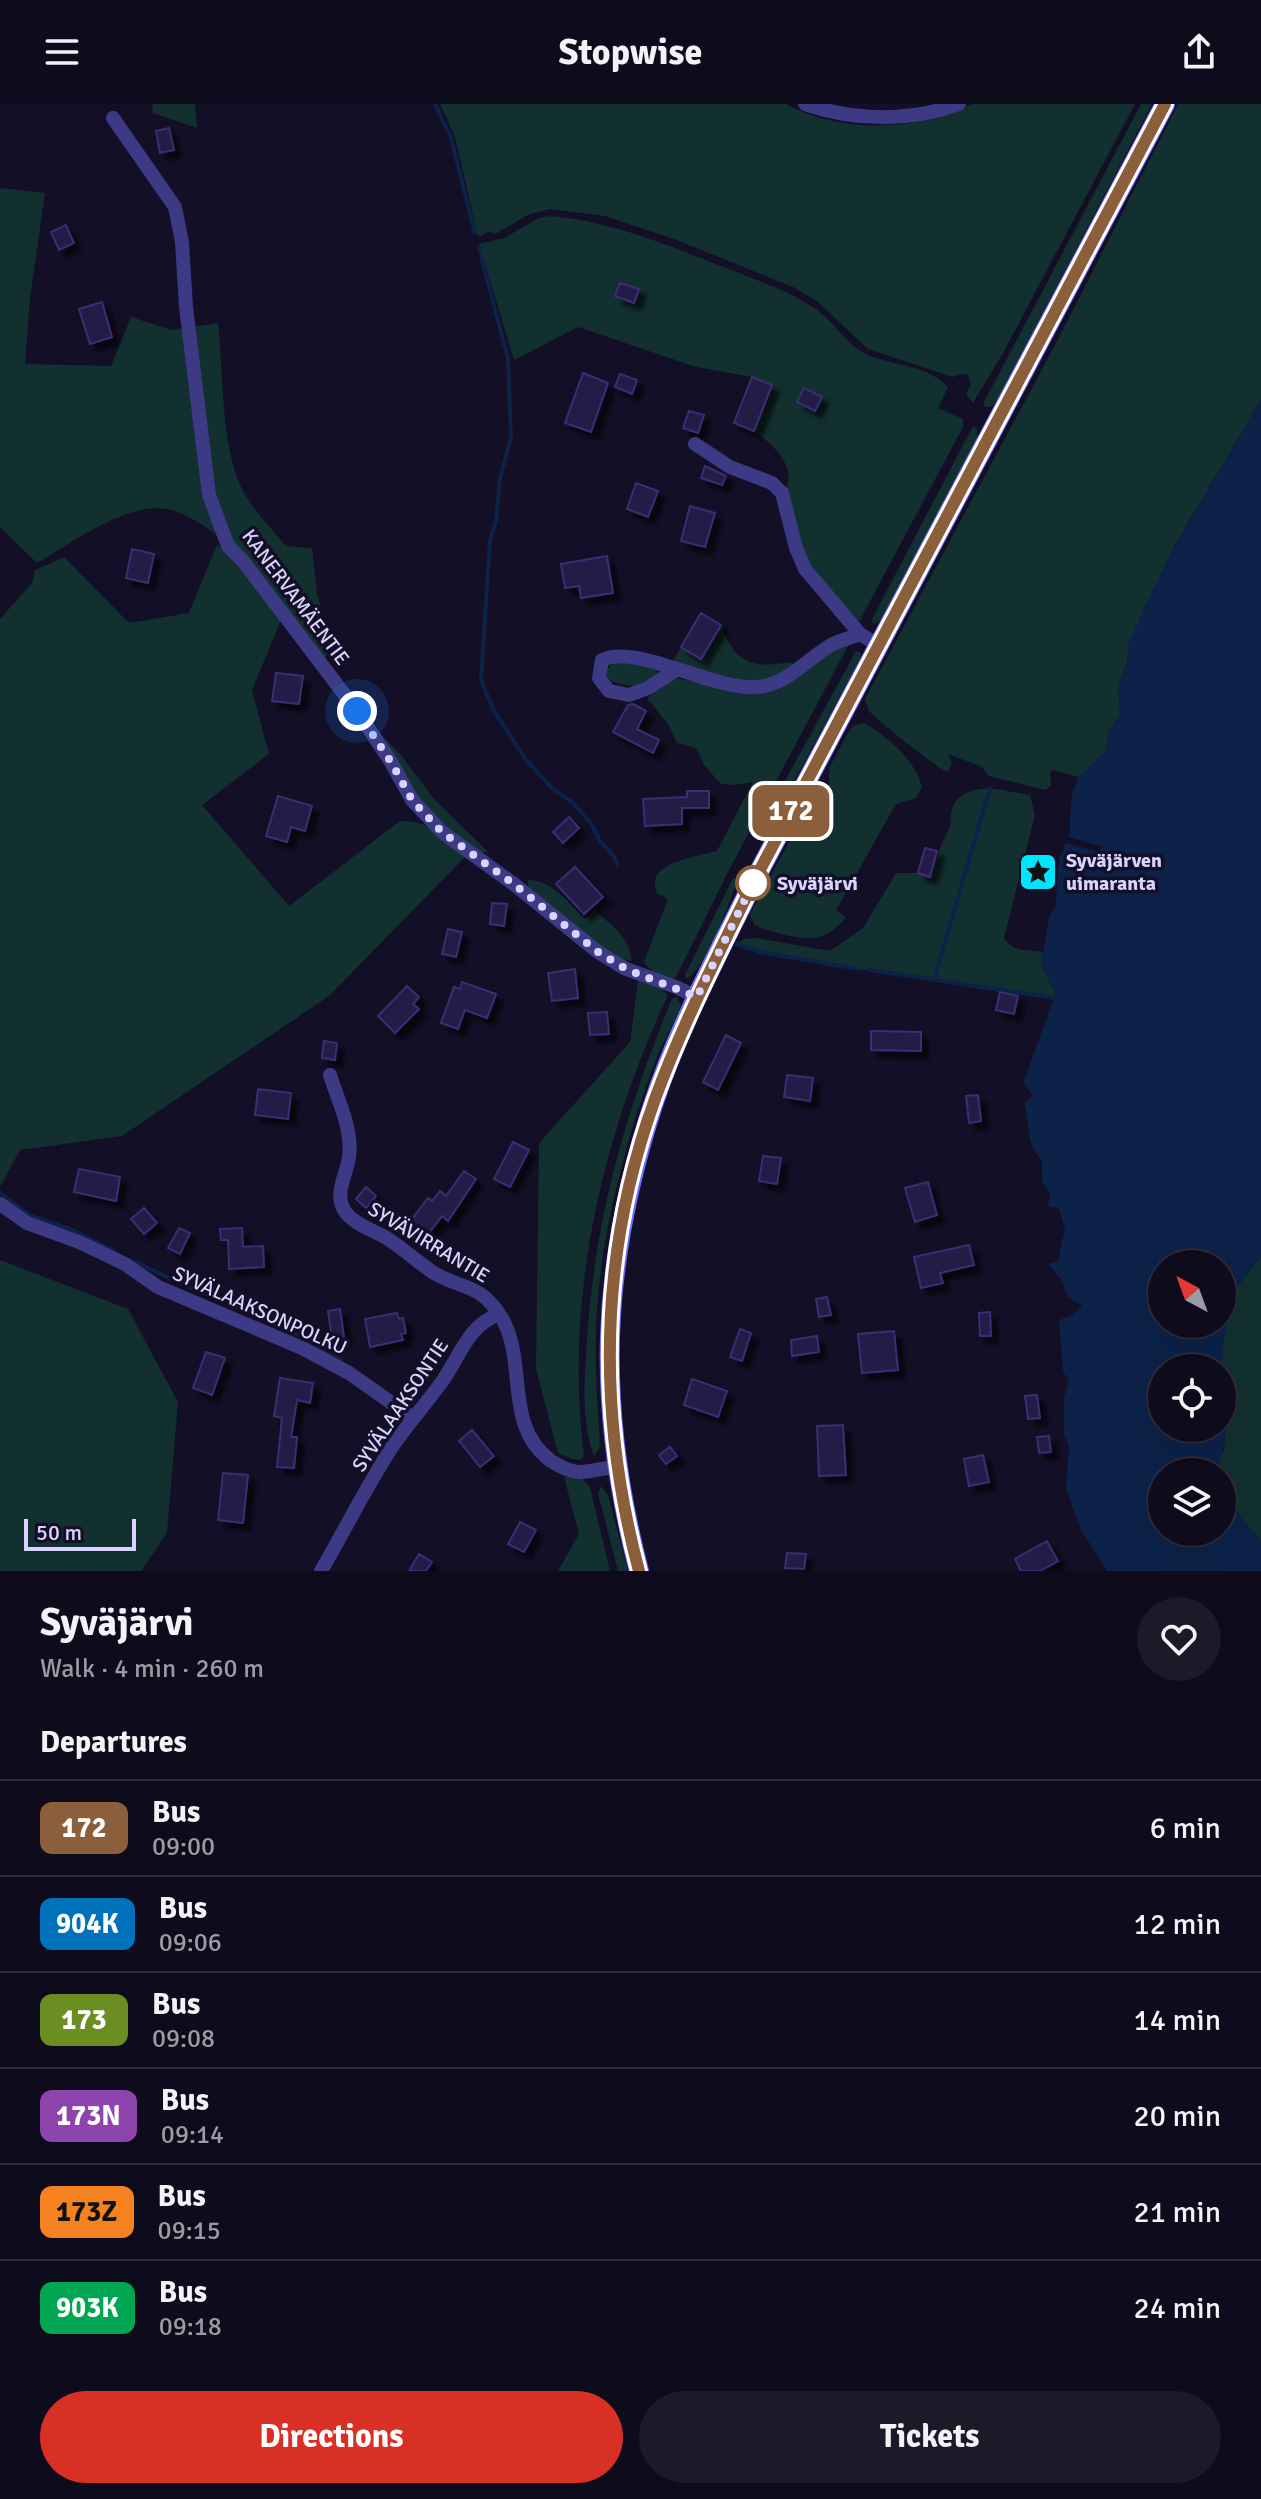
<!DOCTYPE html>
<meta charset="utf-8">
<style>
body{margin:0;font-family:Signika,sans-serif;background:#1c1929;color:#f1f3f6;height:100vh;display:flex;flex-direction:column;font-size:30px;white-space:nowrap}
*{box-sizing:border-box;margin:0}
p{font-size:26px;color:#9b9ba3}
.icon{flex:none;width:44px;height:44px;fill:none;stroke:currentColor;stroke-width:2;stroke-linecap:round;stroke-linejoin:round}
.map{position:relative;height:1467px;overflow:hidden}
.details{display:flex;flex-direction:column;background:#0e0b1c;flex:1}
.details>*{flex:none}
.badge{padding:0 16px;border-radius:12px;font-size:28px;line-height:52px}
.needle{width:52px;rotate:319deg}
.buttons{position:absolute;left:1148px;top:1146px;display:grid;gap:16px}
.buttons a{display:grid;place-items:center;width:88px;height:88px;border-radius:50%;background:#0e0b1c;box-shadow:0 8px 32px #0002,0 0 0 2px #2e2b3b;font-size:40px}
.scale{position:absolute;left:24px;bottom:20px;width:112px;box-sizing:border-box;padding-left:8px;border:4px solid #d9d4ff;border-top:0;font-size:22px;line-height:28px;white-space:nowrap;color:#d9d4ff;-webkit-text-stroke:6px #130f26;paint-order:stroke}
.you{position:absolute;width:40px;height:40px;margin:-20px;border:6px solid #fff;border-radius:50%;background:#1a73e8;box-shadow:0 0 0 12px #1a73e833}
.map>.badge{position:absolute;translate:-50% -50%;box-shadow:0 0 0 4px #fff}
h2{padding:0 40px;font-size:30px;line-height:72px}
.round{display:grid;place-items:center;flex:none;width:84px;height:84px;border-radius:42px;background:#1c1929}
.summary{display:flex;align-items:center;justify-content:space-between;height:136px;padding:0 40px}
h1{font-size:38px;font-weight:700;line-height:60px}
.action{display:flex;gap:16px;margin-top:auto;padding:16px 40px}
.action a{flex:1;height:92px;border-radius:48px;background:#d93025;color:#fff;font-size:32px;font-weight:700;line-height:92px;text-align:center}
.action a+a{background:#1c1929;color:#f1f3f6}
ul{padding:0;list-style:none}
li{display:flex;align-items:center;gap:24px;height:96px;padding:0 40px;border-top:2px solid #2e2b3b}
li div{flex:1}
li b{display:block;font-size:30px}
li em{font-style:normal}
li .badge{min-width:88px;font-weight:700;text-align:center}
header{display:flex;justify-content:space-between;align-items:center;height:104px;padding:0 40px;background:#0e0b1c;font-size:36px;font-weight:700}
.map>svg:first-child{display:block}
.green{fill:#12302f}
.water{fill:#0c2248;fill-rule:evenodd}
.pier{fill:#130f26}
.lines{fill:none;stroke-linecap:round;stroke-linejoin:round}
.stream{stroke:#0c2248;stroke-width:4}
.building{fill:#241b47;stroke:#3b2d73;stroke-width:2;filter:url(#shadow)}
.minor{stroke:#3d3a85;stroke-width:14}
.secondary{stroke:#6f6bff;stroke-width:20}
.line-casing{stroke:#fff;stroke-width:18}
.line{stroke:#8b5e3c;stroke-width:12}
.walk{stroke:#d9d4ff;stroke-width:8;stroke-dasharray:0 14.4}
.stop-dot{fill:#fff;stroke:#8b5e3c;stroke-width:4}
.labels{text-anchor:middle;stroke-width:7;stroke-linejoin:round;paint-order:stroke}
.street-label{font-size:20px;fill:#d9d4ff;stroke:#130f26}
.poi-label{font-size:20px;font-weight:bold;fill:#d9d4ff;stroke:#130f26;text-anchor:start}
.stop-label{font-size:20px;font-weight:bold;fill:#d9d4ff;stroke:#130f26;text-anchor:start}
</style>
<header><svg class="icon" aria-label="menu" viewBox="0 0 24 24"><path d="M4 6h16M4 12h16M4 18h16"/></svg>Stopwise<svg class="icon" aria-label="share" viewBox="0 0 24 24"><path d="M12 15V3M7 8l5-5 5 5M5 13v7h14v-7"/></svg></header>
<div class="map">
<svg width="1261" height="1467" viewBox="0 0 1261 1467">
<defs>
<filter id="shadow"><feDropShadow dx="7" dy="7" stdDeviation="2" flood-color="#0009"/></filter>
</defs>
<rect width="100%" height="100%" fill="#130f26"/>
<path class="green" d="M152 0H195L197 24 153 9Z
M440 0H786C843 31 915 26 973 0H1135L1003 249 973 299 966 290 971 280 968 271 960 270 953 273 868 245 818 198 793 183 674 135 605 112 549 105 528 111 495 130 490 127 478 133 455 33Z
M1141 0H1152L998 295 991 303H985L983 300Z
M1178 0H1261V296L1174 443 1129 539 1127 559 1118 581 1120 609 1109 628 1105 648 1079 673 1053 666 1050 669 1051 681 1046 686 988 672 982 663 948 650 952 659 949 666 945 667C936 663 874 614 869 607 867 603 866 599 865 595L1054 243Z
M0 84 45 89 30 195 25 260 111 262 131 213 172 226 185 224 220 433C206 423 189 411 172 406 130 395 72 439 37 459L0 423Z
M549 112C612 117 673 143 731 166 759 177 789 187 814 204 833 216 844 238 864 249 890 262 927 260 948 283L938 304 963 315V323L860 516H857L807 464 784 389C799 364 774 341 754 327L772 281 752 273 696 263 578 223 514 256 479 140 504 134 539 114Z
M218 219C224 271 220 351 247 394 258 411 273 426 286 442L312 444 317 490 335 549 322 554 234 443 212 391 193 223Z
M973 322 977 324V335L883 514 874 520 871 517Z
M217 441 241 462 282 514 252 586 269 650 202 701 289 802 400 717C431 716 444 733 466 752L329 892 122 1032 20 1046 0 1083V515L32 479 35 466 64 453 129 519 189 509Z
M721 521C734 559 753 565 791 558L794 561C762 593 713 570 676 560L674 555 681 543 701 554Z
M849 540 730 764 676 873 671 876 655 870 644 858 668 795 657 790C656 786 655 782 655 777 656 758 701 751 717 747L753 678 735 681 721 680 704 661 696 644 677 639 668 620 647 594 675 574 755 589 837 543Z
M856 547 861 549 860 555 777 709 771 711 768 708Z
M618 558 652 563 658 568C647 585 624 584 608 575L606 569 610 561Z
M365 614 400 650 434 695 488 748H473L419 702Z
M864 619C889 634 914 654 922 683L916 694 896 700 836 806 846 813C821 846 795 833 760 824L754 820 750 810 790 736 804 725 813 713 829 682V664L849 627 853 622Z
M990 684 1030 691 1035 711 1004 834C1012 848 1028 846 1043 848L1042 864 1056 889 1053 894 858 865 760 848 737 840 744 835 756 834 830 847 863 824 896 769H918L930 773C935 755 942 740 949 724 952 717 950 711 952 705 957 688 976 685 990 684Z
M733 774 737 776C731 798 705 865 687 875L685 871Z
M528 776C552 776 569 799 585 815L595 807C613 822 629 833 632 857 611 857 546 798 528 782Z
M638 877 660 884 668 891C602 1033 564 1194 584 1352L581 1356 572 1355 558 1349 536 1265 539 1039 630 938Z
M676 893 681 901C675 917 667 931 660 946 626 1030 599 1136 596 1226 595 1263 597 1300 600 1337L599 1345 594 1352C582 1322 584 1281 586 1249 593 1122 623 1013 672 895Z
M1261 1153V1437C1244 1420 1222 1392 1222 1368H1218L1217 1359 1224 1345 1227 1298 1220 1264 1226 1220 1236 1204V1184Z
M0 1156 128 1205 178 1298 167 1429 141 1467H0Z
M564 1373 582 1374 590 1383 610 1467H558L579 1430Z
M601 1382 608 1391 628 1467H618L598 1389Z"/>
<path class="water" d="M1261 296V1153L1236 1184V1204L1226 1220 1220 1264H1162V1324H1222V1281C1228 1301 1226 1321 1224 1342 1222 1352 1217 1357 1218 1368H1162V1428H1222V1377L1233 1404 1261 1437V1467H1107L1081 1426 1066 1385 1069 1343 1064 1329V1294L1069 1276 1063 1268 1059 1216 1073 1211 1082 1201 1068 1194 1061 1175 1048 1160 1058 1157 1065 1125 1059 1104 1048 1103 1050 1089 1042 1078V1057C1024 1037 1031 1023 1024 999L1033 992 1023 979 1056 889 1042 864V853L1050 810 1055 804 1059 755 1070 728V706L1073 687 1079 673 1105 648 1109 628 1120 609 1118 581 1127 559 1129 539 1145 502 1174 444ZM1162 1160H1222V1220H1162Z"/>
<path class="pier" d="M1064 732 1101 742 1100 748 1061 738Z"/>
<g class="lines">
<path class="stream" d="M435 0 451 34 475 129
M479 144 508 255 511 334 500 374 496 417 490 436 481 576 494 607 526 656 553 685 573 699 591 719 600 737 616 755 617 761
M737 840 760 848 858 865
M870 866 1053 894
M934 876 990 684
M0 1089 31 1112 73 1126 114 1147
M136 1158 173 1176 287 1224 341 1256"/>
</g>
<path class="building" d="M169 24 174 46 160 49 156 27Z
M66 121 74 139 59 146 51 128Z
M620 179 639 185 634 199 615 192Z
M102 198 112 233 90 240 79 205Z
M583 269 608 279 591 328 565 319Z
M620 270 637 276 632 290 615 283Z
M752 273 772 281 754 327 734 319Z
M804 284 822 293 815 307 797 298Z
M689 307 704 311 698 329 683 324Z
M705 362 726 372 722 381 701 374Z
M636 379 658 387 648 413 627 405Z
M690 402 715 409 705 443 681 437Z
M132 445 154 450 148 479 126 474Z
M607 452 613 489 581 494 579 482 565 484 561 460Z
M701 509 721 521 701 555 681 543Z
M276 569 303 572 299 600 272 597Z
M633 600 646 607 637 625 659 636 653 649 613 628 628 601Z
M687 687H709V704H682V720L645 722 643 695 687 693Z
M278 692 312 702 305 727 291 723 287 738 266 732Z
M569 713 579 724 563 739 553 728Z
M925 744 937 747 930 773 918 769Z
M575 763 603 793 584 810 556 780Z
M492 799 507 800 504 822 490 820Z
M448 825 462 828 456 853 442 850Z
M575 865 578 894 552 897 548 869Z
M462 878 496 890 487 914 465 906 458 925 441 919 454 883 460 885Z
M407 882 419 893 413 900 419 905 395 929 378 912Z
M1000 888 1018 892 1014 910 996 906Z
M607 908 609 930 590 931 588 909Z
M871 927 921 928V947L871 946Z
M726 931 741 939 718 986 703 978Z
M324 937 337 939 335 956 322 954Z
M787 971 813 974 810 997 784 993Z
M258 985 291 989 288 1015 255 1011Z
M978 991 981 1017 969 1019 966 992Z
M513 1038 529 1046 510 1083 494 1075Z
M763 1052 781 1054 777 1080 759 1077Z
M79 1065 120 1073 116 1097 74 1088Z
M464 1067 476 1075 448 1117 442 1112 426 1133 409 1119 428 1094 432 1097 440 1087 446 1092Z
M928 1078 937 1111 915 1118 905 1084Z
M366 1083 376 1092 366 1104 356 1095Z
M144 1104 157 1119 144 1130 131 1115Z
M179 1124 190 1129 180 1150 168 1144Z
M242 1124 243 1143 263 1142 264 1163 229 1165 228 1136H221L220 1125Z
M969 1141 974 1161 940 1169 943 1179 921 1184 914 1153Z
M827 1193 831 1211 819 1213 816 1195Z
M340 1205 344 1233 332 1235 328 1207Z
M990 1208 991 1232H980L979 1209Z
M397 1209 399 1215 403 1214 406 1229 401 1230 403 1236 370 1243 365 1215Z
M740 1225 751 1229 742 1257 730 1253Z
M894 1227 898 1266 862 1269 858 1230Z
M817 1232 819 1248 792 1252 791 1236Z
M206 1248 225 1254 212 1291 193 1284Z
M280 1274 313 1279 310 1299 297 1296 291 1333H297L294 1364 277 1363 282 1314 274 1312Z
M692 1275 727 1287 718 1313 684 1301Z
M1037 1291 1040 1314 1028 1315 1025 1292Z
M843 1321 846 1371 819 1372 817 1322Z
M472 1326 494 1352 480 1363 459 1337Z
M1049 1332 1051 1348 1039 1349 1037 1333Z
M670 1343 677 1352 666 1360 659 1351Z
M983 1351 989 1378 969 1382 964 1355Z
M223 1369 248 1371 243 1419 218 1416Z
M520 1418 536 1426 524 1448 508 1440Z
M1047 1437 1058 1457 1040 1467H1021L1015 1455Z
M787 1449 806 1450 804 1465 785 1464Z
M419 1450 432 1458 426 1467H409Z"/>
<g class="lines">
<path class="minor" d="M805 0C855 17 909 18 959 0
M113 14 175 103 182 138 186 203 209 391 228 442 243 457 357 607 391 658 412 696 442 728 515 781 598 848 626 865 676 883 697 893
M695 340 730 363 772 379 782 389 796 444 805 465 860 530 880 542
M676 566 648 584 629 591 609 587 599 574 602 556C636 539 714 587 757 583 787 581 807 555 831 541 840 536 851 534 860 530
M330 971C338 997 353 1025 349 1053 347 1070 334 1089 344 1106 352 1119 372 1126 385 1133 403 1144 417 1158 434 1169 461 1185 479 1179 500 1211 529 1256 502 1321 551 1357 559 1362 569 1368 579 1368 591 1368 604 1364 615 1363
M0 1100 27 1119 79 1138 125 1160 158 1183 302 1244 349 1269 413 1314
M321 1467C345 1426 366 1383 392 1343 407 1321 425 1301 441 1279 460 1253 467 1222 499 1210"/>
<path class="secondary" d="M639 1467C596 1301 600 1164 653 1001 678 924 717 852 753 779L1165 0"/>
</g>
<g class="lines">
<defs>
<path id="line" d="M639 1467C597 1309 599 1150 655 995 682 921 718 851 753 779L1165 0"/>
</defs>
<use href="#line" class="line-casing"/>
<use href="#line" class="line"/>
<path class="walk" d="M357 607 391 658 412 696 442 728 515 781 598 848 626 865 697 893 753 779"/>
</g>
<defs>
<symbol id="sight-square" viewBox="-11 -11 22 22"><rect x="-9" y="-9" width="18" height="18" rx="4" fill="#00e5ff" stroke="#130f26"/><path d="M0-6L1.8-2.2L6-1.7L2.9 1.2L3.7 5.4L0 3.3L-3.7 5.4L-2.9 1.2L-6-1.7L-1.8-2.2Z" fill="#111"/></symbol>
</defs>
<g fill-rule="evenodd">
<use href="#sight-square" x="1016" y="746" width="44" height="44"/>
</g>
<circle class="stop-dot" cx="753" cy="779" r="16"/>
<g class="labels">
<g class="street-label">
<text transform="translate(296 493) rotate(53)" y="7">KANERVAMÄENTIE</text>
<text transform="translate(429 1138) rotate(31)" y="7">SYVÄVIRRANTIE</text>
<text transform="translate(260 1206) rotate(24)" y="7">SYVÄLAAKSONPOLKU</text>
<text transform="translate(400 1301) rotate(-56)" y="7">SYVÄLAAKSONTIE</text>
</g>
<g class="poi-label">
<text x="1066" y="763">Syväjärven<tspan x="1066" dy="23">uimaranta</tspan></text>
</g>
<g class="stop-label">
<text x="777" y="786">Syväjärvi</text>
</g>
</g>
</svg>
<div class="buttons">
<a><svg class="needle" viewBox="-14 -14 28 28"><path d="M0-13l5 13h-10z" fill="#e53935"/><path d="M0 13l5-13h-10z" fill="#9b9ba3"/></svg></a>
<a><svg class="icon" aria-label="locate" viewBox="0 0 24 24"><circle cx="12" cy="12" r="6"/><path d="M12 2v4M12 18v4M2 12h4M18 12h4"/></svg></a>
<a><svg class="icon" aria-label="layers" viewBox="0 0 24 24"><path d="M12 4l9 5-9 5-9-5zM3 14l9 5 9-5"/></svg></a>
</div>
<div class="scale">50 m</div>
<div class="you" style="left:357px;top:607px"></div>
<b class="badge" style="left:791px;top:707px;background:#8b5e3c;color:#fff">172</b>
</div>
<section class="details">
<div class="summary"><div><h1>Syväjärvi</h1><p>Walk · 4 min · 260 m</p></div><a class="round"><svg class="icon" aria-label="heart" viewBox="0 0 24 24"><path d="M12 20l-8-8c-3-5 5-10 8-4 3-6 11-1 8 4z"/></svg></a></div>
<h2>Departures</h2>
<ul>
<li><span class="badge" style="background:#8b5e3c;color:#fff">172</span><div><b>Bus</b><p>09:00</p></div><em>6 min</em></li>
<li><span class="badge" style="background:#0072bc;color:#fff">904K</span><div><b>Bus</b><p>09:06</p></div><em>12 min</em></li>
<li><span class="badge" style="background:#6b8e23;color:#fff">173</span><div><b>Bus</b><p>09:08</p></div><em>14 min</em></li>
<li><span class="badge" style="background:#8e44ad;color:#fff">173N</span><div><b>Bus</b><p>09:14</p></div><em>20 min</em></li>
<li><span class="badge" style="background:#f58220;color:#111">173Z</span><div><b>Bus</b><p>09:15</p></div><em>21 min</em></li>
<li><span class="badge" style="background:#00a651;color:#fff">903K</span><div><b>Bus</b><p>09:18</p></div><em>24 min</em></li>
</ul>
<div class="action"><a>Directions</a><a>Tickets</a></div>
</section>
